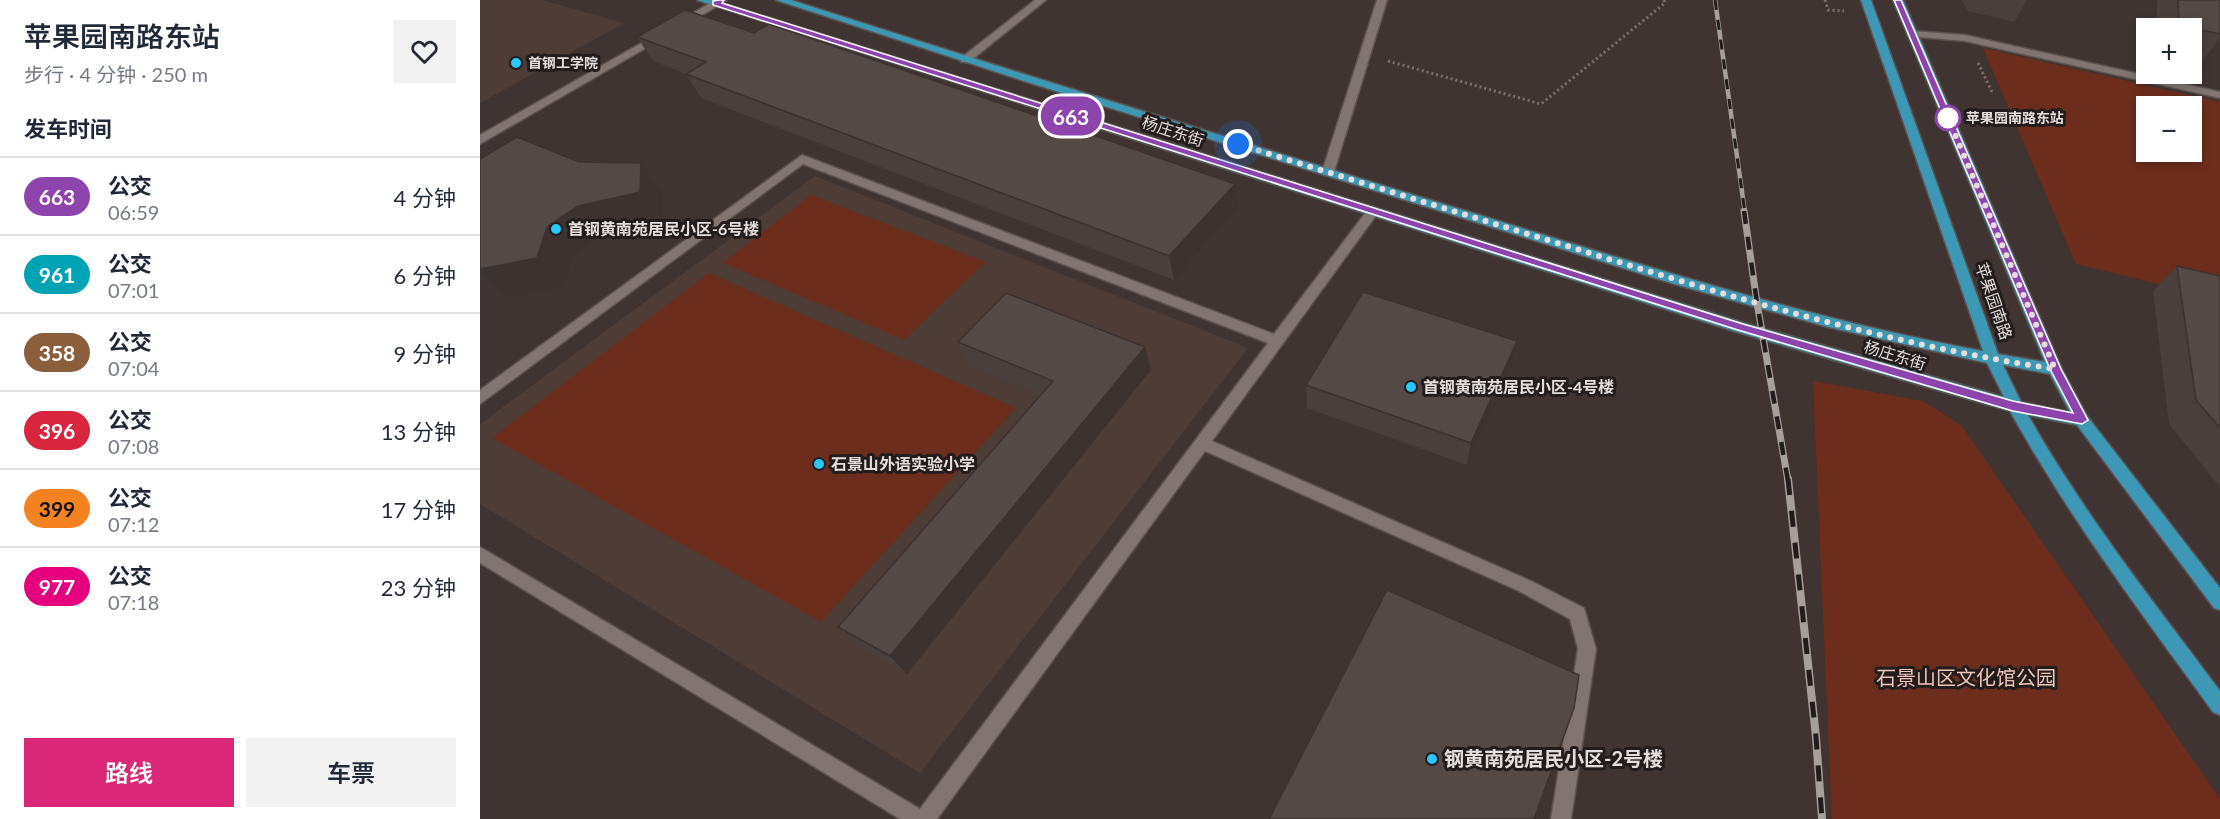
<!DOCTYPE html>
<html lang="zh">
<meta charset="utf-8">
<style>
body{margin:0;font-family:Lato,"Noto Sans SC",sans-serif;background:#f2f2f3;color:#1f2937;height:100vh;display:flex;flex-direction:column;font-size:22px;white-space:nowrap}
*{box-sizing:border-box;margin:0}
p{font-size:20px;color:#747a83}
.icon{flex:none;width:33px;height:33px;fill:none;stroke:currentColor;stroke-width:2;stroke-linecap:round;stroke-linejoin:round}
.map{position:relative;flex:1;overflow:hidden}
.sheet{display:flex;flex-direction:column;background:#fff;width:480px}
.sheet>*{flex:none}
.badge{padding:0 12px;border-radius:20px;font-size:21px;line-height:39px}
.tools{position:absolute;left:1656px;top:18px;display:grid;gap:12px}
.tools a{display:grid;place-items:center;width:66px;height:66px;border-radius:0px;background:#fff;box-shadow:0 3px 9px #0003;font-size:30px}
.you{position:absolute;width:30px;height:30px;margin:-15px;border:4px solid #fff;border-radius:50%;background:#1a73e8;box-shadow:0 0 0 9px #1a73e833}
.map>.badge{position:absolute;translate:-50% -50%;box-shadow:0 0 0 3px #fff}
h2{padding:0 24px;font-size:22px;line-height:54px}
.round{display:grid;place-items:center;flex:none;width:63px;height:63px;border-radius:0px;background:#f2f2f3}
.summary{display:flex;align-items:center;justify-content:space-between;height:102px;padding:0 24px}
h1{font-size:28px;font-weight:600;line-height:45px}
.primary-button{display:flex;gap:12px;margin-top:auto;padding:12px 24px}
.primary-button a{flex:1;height:69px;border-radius:0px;background:#db2777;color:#fff;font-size:24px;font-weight:600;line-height:69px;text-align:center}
.primary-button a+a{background:#f2f2f3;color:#1f2937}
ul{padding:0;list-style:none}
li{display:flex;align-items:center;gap:18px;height:78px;padding:0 24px;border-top:2px solid #e0e1e3}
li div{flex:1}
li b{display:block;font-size:22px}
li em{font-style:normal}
li .badge{min-width:66px;font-weight:700;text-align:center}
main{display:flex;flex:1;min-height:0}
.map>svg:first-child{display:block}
.built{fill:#4e3c37}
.green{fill:#6d2d1d;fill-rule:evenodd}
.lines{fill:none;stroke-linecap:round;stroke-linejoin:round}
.minor-casing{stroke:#5b514f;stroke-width:3}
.major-casing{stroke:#5b514f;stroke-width:3}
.path{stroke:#7a716e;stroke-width:3;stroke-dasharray:2 3;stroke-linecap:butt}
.minor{fill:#827571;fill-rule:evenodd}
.major{fill:#3c98b4;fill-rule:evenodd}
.rail-far2-casing{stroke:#a79f9c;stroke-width:4.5}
.rail-far1-casing{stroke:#a79f9c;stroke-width:7}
.rail-casing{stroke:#a79f9c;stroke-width:8}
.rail-far2{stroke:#221d1c;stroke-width:3;stroke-dasharray:10;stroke-linecap:butt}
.rail-far1{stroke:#221d1c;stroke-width:4.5;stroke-dasharray:13;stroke-linecap:butt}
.rail{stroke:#221d1c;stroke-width:5;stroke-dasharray:16;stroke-linecap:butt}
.wall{fill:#493f3c}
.shaded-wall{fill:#3c3331}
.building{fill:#554946;stroke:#3c3331;stroke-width:1.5}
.line{fill:#8e44ad;stroke:#fff;stroke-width:1.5}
.walk{stroke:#e4dddb;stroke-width:6;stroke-dasharray:0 10.8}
.poi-dot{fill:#28c8ff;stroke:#221d1c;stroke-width:2}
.stop-dot{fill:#fff;stroke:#8e44ad;stroke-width:3}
.labels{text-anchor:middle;stroke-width:6;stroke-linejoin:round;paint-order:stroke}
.far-poi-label{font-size:14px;font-weight:bold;fill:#e4dddb;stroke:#221d1c;text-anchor:start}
.far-stop-label{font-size:14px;font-weight:bold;fill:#e4dddb;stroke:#221d1c;text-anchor:start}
.street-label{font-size:16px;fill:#e4dddb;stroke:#221d1c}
.poi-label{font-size:16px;font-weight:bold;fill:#e4dddb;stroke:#221d1c;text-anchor:start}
.near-park-label{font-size:20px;fill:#f1c2b6;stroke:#221d1c}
.near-poi-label{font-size:20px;font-weight:bold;fill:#e4dddb;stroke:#221d1c;text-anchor:start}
</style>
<main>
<section class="sheet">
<div class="summary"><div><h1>苹果园南路东站</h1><p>步行 · 4 分钟 · 250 m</p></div><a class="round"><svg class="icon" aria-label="heart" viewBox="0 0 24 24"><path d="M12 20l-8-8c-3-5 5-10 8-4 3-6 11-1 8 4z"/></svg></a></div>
<h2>发车时间</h2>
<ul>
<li><span class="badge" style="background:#8e44ad;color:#fff">663</span><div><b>公交</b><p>06:59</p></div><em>4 分钟</em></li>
<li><span class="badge" style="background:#00a3b4;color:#fff">961</span><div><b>公交</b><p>07:01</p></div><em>6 分钟</em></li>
<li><span class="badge" style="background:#8b5e3c;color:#fff">358</span><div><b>公交</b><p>07:04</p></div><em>9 分钟</em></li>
<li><span class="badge" style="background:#d7263d;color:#fff">396</span><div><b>公交</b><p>07:08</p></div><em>13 分钟</em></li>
<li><span class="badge" style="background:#f58220;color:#111">399</span><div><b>公交</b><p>07:12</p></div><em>17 分钟</em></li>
<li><span class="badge" style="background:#e6007e;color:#fff">977</span><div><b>公交</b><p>07:18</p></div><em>23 分钟</em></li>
</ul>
<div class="primary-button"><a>路线</a><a>车票</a></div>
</section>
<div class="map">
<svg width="1740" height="819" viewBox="0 0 1740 819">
<rect width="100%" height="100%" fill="#3f3431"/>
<path class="built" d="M0 0H62L144 23 0 103Z
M335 176 768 348 440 773 0 504V424Z"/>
<path class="green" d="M1503 48 1740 102V299L1596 264ZM1666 106H1712V152H1666Z
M331 195 506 262 424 340 243 263Z
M229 273 536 408 341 622 12 438Z
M1333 381 1443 401 1482 426 1740 799V819H1352Z"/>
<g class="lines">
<defs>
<path id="minor" d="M235 0H247L204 26 195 24Z
M555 0H566L489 62H481V58Z
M897 0H907L854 172 852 175H844L842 172Z
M1432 31 1485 35 1740 92V98L1485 41 1428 36 1427 34Z
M179 33 183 34V38L0 144V135Z
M322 155 794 334 889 208H897L899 211 897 214 732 441 1051 581 1104 608 1116 649 1091 819H1071L1098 649 1090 619 1039 591 725 451 457 819H420L0 563V547L440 809 788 343 323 164 0 404V390Z"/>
<path id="major" d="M217 0H232L1264 323 1524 397 1507 363 1348 327 1194 284 550 83 296 0H311C531 71 752 139 973 207 1148 260 1323 318 1503 351L1381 0H1391L1518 354 1565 362 1413 0H1423L1582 369 1607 416 1740 588V610L1734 608 1597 425 1548 415C1603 513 1673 601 1740 691V715L1733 712C1662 614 1589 518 1530 411L1257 332ZM1523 365 1570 374 1590 412 1541 402Z"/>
</defs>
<use href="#minor" class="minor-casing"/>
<use href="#major" class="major-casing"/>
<path class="path" d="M1345 0 1348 10 1364 11
M908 61 1061 104 1185 3 1184 0
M1498 63 1512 92"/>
<use href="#minor" class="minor"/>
<use href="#major" class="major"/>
<defs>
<path id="rail-far2" d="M1235 0 1265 213"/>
<path id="rail-far1" d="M1264 211 1277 303 1308 481"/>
<path id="rail" d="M1308 479 1336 737 1342 819"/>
</defs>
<use href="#rail-far2" class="rail-far2-casing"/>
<use href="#rail-far1" class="rail-far1-casing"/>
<use href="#rail" class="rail-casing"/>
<use href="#rail-far2" class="rail-far2"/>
<use href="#rail-far1" class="rail-far1"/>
<use href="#rail" class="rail"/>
</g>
<path class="wall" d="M1482 0H1547L1534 22 1488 11Z
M1678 0H1740V38L1720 64 1712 62V28H1677V1Z
M157 37 758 208 694 280 221 98 206 74H207L173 61Z
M1697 266 1740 276V487L1689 424 1673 291Z
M1037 341 1032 365 987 465 827 408 826 385Z
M478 342 671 370 427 674 376 646 358 627 561 395 489 366Z"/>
<path class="shaded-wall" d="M161 163 183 193 182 222 122 236 93 257 84 287 28 298 0 270V269Z
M755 184 758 208 694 280 689 256Z
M1037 341 1032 365 987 465 991 443Z
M665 347 671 370 427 674 410 656Z"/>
<path class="building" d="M1698 0H1740V34L1699 25Z
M205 10 274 33 289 24 755 184 689 256 206 74 226 62 157 37Z
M37 137 99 162 161 163 160 192 98 206 67 227 57 258 0 269V159Z
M1697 266 1740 276V428L1716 400Z
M883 292 1037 341 991 443 826 385Z
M526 293 665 347 410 656 358 627 573 381 478 342Z
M907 590 1099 675 1094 708 1054 819H789Z"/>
<path class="line" d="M239 0H244L242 3 1263 324 1533 401 1593 413 1570 369 1414 0H1421L1581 369 1608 420 1602 424 1533 411 1258 330 233 5V1Z"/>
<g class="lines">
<path class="walk" d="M758 144C872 180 986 215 1100 250 1256 299 1414 345 1575 369L1468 118"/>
</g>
<g class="poi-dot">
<circle cx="36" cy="63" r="6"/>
<circle cx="76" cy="229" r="6"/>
<circle cx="931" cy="387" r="6"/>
<circle cx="339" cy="464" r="6"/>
<circle cx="952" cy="759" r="6"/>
</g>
<circle class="stop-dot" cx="1468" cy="118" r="12"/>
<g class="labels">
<g class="far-poi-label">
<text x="48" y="68">首钢工学院</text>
</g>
<g class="far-stop-label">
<text x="1486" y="123">苹果园南路东站</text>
</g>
<g class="street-label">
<text transform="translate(693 131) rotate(18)" y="6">杨庄东街</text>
<text transform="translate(1514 301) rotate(71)" y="6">苹果园南路</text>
<text transform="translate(1415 355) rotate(17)" y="6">杨庄东街</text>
</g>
<g class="poi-label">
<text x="88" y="235">首钢黄南苑居民小区-6号楼</text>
<text x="943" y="393">首钢黄南苑居民小区-4号楼</text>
<text x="351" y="470">石景山外语实验小学</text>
</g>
<g class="near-park-label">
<text x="1486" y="685">石景山区文化馆公园</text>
</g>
<g class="near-poi-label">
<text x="964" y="766">钢黄南苑居民小区-2号楼</text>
</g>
</g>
</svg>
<div class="tools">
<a>+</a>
<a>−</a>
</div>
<div class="you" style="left:758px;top:144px"></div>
<b class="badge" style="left:591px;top:116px;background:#8e44ad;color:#fff">663</b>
</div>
</main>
